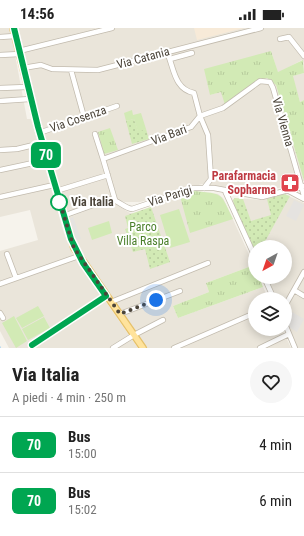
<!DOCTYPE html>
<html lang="it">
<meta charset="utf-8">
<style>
body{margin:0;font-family:"Roboto Condensed",sans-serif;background:#f6f6f6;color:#222;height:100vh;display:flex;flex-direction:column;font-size:15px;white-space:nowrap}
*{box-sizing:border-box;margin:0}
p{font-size:13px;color:#767676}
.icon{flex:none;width:22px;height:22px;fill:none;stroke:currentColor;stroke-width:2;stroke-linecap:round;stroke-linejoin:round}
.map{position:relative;height:320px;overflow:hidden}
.side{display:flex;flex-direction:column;background:#fff;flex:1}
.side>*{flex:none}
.badge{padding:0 8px;border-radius:6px;font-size:14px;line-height:26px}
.needle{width:26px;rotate:220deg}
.buttons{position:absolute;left:248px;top:212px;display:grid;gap:8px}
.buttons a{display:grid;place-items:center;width:44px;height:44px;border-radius:50%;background:#fff;box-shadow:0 2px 10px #0003;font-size:20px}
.you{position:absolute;width:20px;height:20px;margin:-10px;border:3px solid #fff;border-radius:50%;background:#1a73e8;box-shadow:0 0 0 6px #1a73e833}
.map>.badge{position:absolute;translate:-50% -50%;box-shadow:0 0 0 2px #fff}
.round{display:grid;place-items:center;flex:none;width:42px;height:42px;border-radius:21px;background:#f6f6f6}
.headline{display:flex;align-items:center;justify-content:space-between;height:68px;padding:0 12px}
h1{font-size:19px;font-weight:700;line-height:30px}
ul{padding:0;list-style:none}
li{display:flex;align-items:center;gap:12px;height:56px;padding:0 12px;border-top:1px solid #e0e0e0}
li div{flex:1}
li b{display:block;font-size:15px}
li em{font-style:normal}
li .badge{min-width:44px;font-weight:700;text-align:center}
.status{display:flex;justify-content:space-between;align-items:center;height:28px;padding:0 20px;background:#fff;direction:ltr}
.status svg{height:11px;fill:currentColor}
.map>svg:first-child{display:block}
.residential{fill:#eae5da}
.commercial{fill:#f7ead8}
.grass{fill:url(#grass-tufts)}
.park{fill:url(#park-dots)}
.pitch{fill:#d2eab5}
.parking{fill:#e5e3e0}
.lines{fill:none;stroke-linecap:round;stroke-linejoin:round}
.stream{stroke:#a9d4f2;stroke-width:1.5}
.minor-casing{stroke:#c2bbae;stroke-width:6}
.major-casing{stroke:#e6c16a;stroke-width:8}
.minor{stroke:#fff;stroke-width:4.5}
.major{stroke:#ffe39c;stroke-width:5.5}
.line-casing{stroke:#fff;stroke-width:9}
.line{stroke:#00a651;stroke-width:6}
.walk{stroke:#4b4439;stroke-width:4;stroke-dasharray:0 7.2}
.stop-dot{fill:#fff;stroke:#00a651;stroke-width:2}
.labels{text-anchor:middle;stroke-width:4;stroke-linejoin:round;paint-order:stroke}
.street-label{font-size:12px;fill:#4b4439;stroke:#fff}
.health-label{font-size:12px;font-weight:bold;fill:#be3a42;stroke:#fff;text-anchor:end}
.stop-label{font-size:12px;font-weight:bold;fill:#4b4439;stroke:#fff;text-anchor:start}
.park-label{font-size:12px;fill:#4a7f2a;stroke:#fff}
</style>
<div class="status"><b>14:56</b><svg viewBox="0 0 49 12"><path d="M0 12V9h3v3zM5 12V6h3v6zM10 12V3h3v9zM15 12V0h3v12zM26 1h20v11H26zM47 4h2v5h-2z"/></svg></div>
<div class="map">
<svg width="304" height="320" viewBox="0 0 304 320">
<defs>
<pattern id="grass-tufts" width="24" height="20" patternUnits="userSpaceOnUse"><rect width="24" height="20" fill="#d2eab5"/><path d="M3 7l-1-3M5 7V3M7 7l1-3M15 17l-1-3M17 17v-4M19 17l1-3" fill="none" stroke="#b6ca9c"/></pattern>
<pattern id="park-dots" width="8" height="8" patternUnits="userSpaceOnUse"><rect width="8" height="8" fill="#d2eab5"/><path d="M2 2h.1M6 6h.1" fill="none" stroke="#b6ca9c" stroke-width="1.8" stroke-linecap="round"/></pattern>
</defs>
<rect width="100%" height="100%" fill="#f6f3ec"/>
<path class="residential" d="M0 0H10L27 91H31L64 205 72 225 138 320H9L0 303V223L38 212 30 182 0 189Z
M17 0H304V35L302 32 278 45 271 23 210 67 262 51 272 52 276 57 304 153 260 165 202 156 140 174H125L110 170 65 184 40 98Z
M304 45V72L300 74 292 48Z
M194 163 218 166 223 170 254 237 206 255 209 264 173 278 178 290 263 259 269 271H255V301H282L291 320H147L86 234 73 211 67 190 107 175 115 176 130 185H134Z
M284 166 304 175V320H298L285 291V271H276L267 249H285V219H255V223L233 172 235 170 260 172Z"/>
<path class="commercial" d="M194 0H244L197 12Z"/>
<path class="grass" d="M271 23 278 44 303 32 304 45 293 48 300 74 304 72V153L276 57 267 50 256 54 225 77 221 64 210 67 204 41Z
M110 100 118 122 104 126 98 104Z
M194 163C224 166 220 164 233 191L190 205 180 168Z
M254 237 255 249H259L263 259 178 290 173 278 209 264 206 255Z"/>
<path class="park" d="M134 91 138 103 146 101 149 111 132 116 126 93Z
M284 166 290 168 262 219H255V223L234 177 233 172 235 170 243 171 251 193 271 187 267 171Z
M151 179 170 234 150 241 145 221 133 224 125 201 128 200 125 188Z"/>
<path class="pitch" d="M132 82 133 87 141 85 146 101 138 104 134 91 126 93 124 85Z
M179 181 190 214 170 220 160 187Z
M109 193 112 205 92 212 88 200Z
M38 278 44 288 22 300 16 290Z
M14 288 27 313 16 320 2 295Z
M44 289 50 300 28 312 22 301Z"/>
<path class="parking" d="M294 172 304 177 296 193 286 188Z
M73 189 81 211 76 212 69 191Z
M285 280 304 291 297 304 289 299 285 291Z"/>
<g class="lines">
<path class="stream" d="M0 319V320"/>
<defs>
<path id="minor" d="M0 9 15 8
M280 11 289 9 304 28
M19 23 112 0
M167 24C174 40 174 61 194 65L200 88 208 107 211 151 204 160
M0 27 20 26
M170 31 192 25
M23 40 41 37 52 41 98 42 261 0
M71 42 84 89
M0 60 27 59
M0 73 30 71
M39 105 117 78
M95 106 103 131
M0 122 17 121 42 115
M0 142 47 132
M56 163 108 147
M225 163 255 229
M289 163 304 171
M0 169 54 157
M115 172 103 131 191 99 200 88 223 80 260 53 270 54 273 60 304 168
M63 188 110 171C118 172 124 180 132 181L194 160H214L262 169 304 158
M7 226 16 250
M264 249 274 271
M0 256 79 228
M294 262 304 268
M111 274 208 235
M285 278 304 244
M0 285 3 290
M120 286 180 263
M285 296 295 320
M32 317 106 268
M113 320 134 307 163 292
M174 320 255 285
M260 320 289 306"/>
<path id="major" d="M13 0 38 99 74 220 143 320"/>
</defs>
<use href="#minor" class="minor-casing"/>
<use href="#major" class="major-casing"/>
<use href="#minor" class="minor"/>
<use href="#major" class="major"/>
</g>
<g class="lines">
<defs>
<path id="line" d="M14 0 38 99 71 211 83 235 106 268 32 317"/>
</defs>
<use href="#line" class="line-casing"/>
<use href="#line" class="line"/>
<path class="walk" d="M59 174V172L74 220 120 286 156 272"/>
</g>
<defs>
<symbol id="pharmacy-square" viewBox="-11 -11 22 22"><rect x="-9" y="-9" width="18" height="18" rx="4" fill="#e0444e" stroke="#fff"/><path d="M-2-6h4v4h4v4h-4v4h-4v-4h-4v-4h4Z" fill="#fff"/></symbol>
</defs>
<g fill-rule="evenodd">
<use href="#pharmacy-square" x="279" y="144" width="22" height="22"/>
</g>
<circle class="stop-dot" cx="59" cy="174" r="8"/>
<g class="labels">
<g class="street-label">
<text transform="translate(143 30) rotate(-15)" y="4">Via Catania</text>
<text transform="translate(78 91) rotate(-19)" y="4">Via Cosenza</text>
<text transform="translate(283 94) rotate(74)" y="4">Via Vienna</text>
<text transform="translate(169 107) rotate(-21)" y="4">Via Bari</text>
<text transform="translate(170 168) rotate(-17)" y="4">Via Parigi</text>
</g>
<g class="health-label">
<text x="276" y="152">Parafarmacia<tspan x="276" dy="14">Sopharma</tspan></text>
</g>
<g class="stop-label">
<text x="71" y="178">Via Italia</text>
</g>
<g class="park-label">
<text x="143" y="203">Parco<tspan x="143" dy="14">Villa Raspa</tspan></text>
</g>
</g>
</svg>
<div class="buttons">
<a><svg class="needle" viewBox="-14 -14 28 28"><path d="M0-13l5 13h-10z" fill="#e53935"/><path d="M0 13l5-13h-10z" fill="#767676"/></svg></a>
<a><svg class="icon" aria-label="layers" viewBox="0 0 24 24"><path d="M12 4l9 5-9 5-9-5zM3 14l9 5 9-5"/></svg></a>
</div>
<div class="you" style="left:156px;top:272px"></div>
<b class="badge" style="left:46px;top:127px;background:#00a651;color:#fff">70</b>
</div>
<section class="side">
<div class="headline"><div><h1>Via Italia</h1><p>A piedi · 4 min · 250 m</p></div><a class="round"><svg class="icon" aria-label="heart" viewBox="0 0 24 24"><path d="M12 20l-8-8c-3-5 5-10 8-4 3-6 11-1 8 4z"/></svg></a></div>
<ul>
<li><span class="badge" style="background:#00a651;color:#fff">70</span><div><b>Bus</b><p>15:00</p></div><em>4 min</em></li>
<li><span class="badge" style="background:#00a651;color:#fff">70</span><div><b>Bus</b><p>15:02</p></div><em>6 min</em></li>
</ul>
</section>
